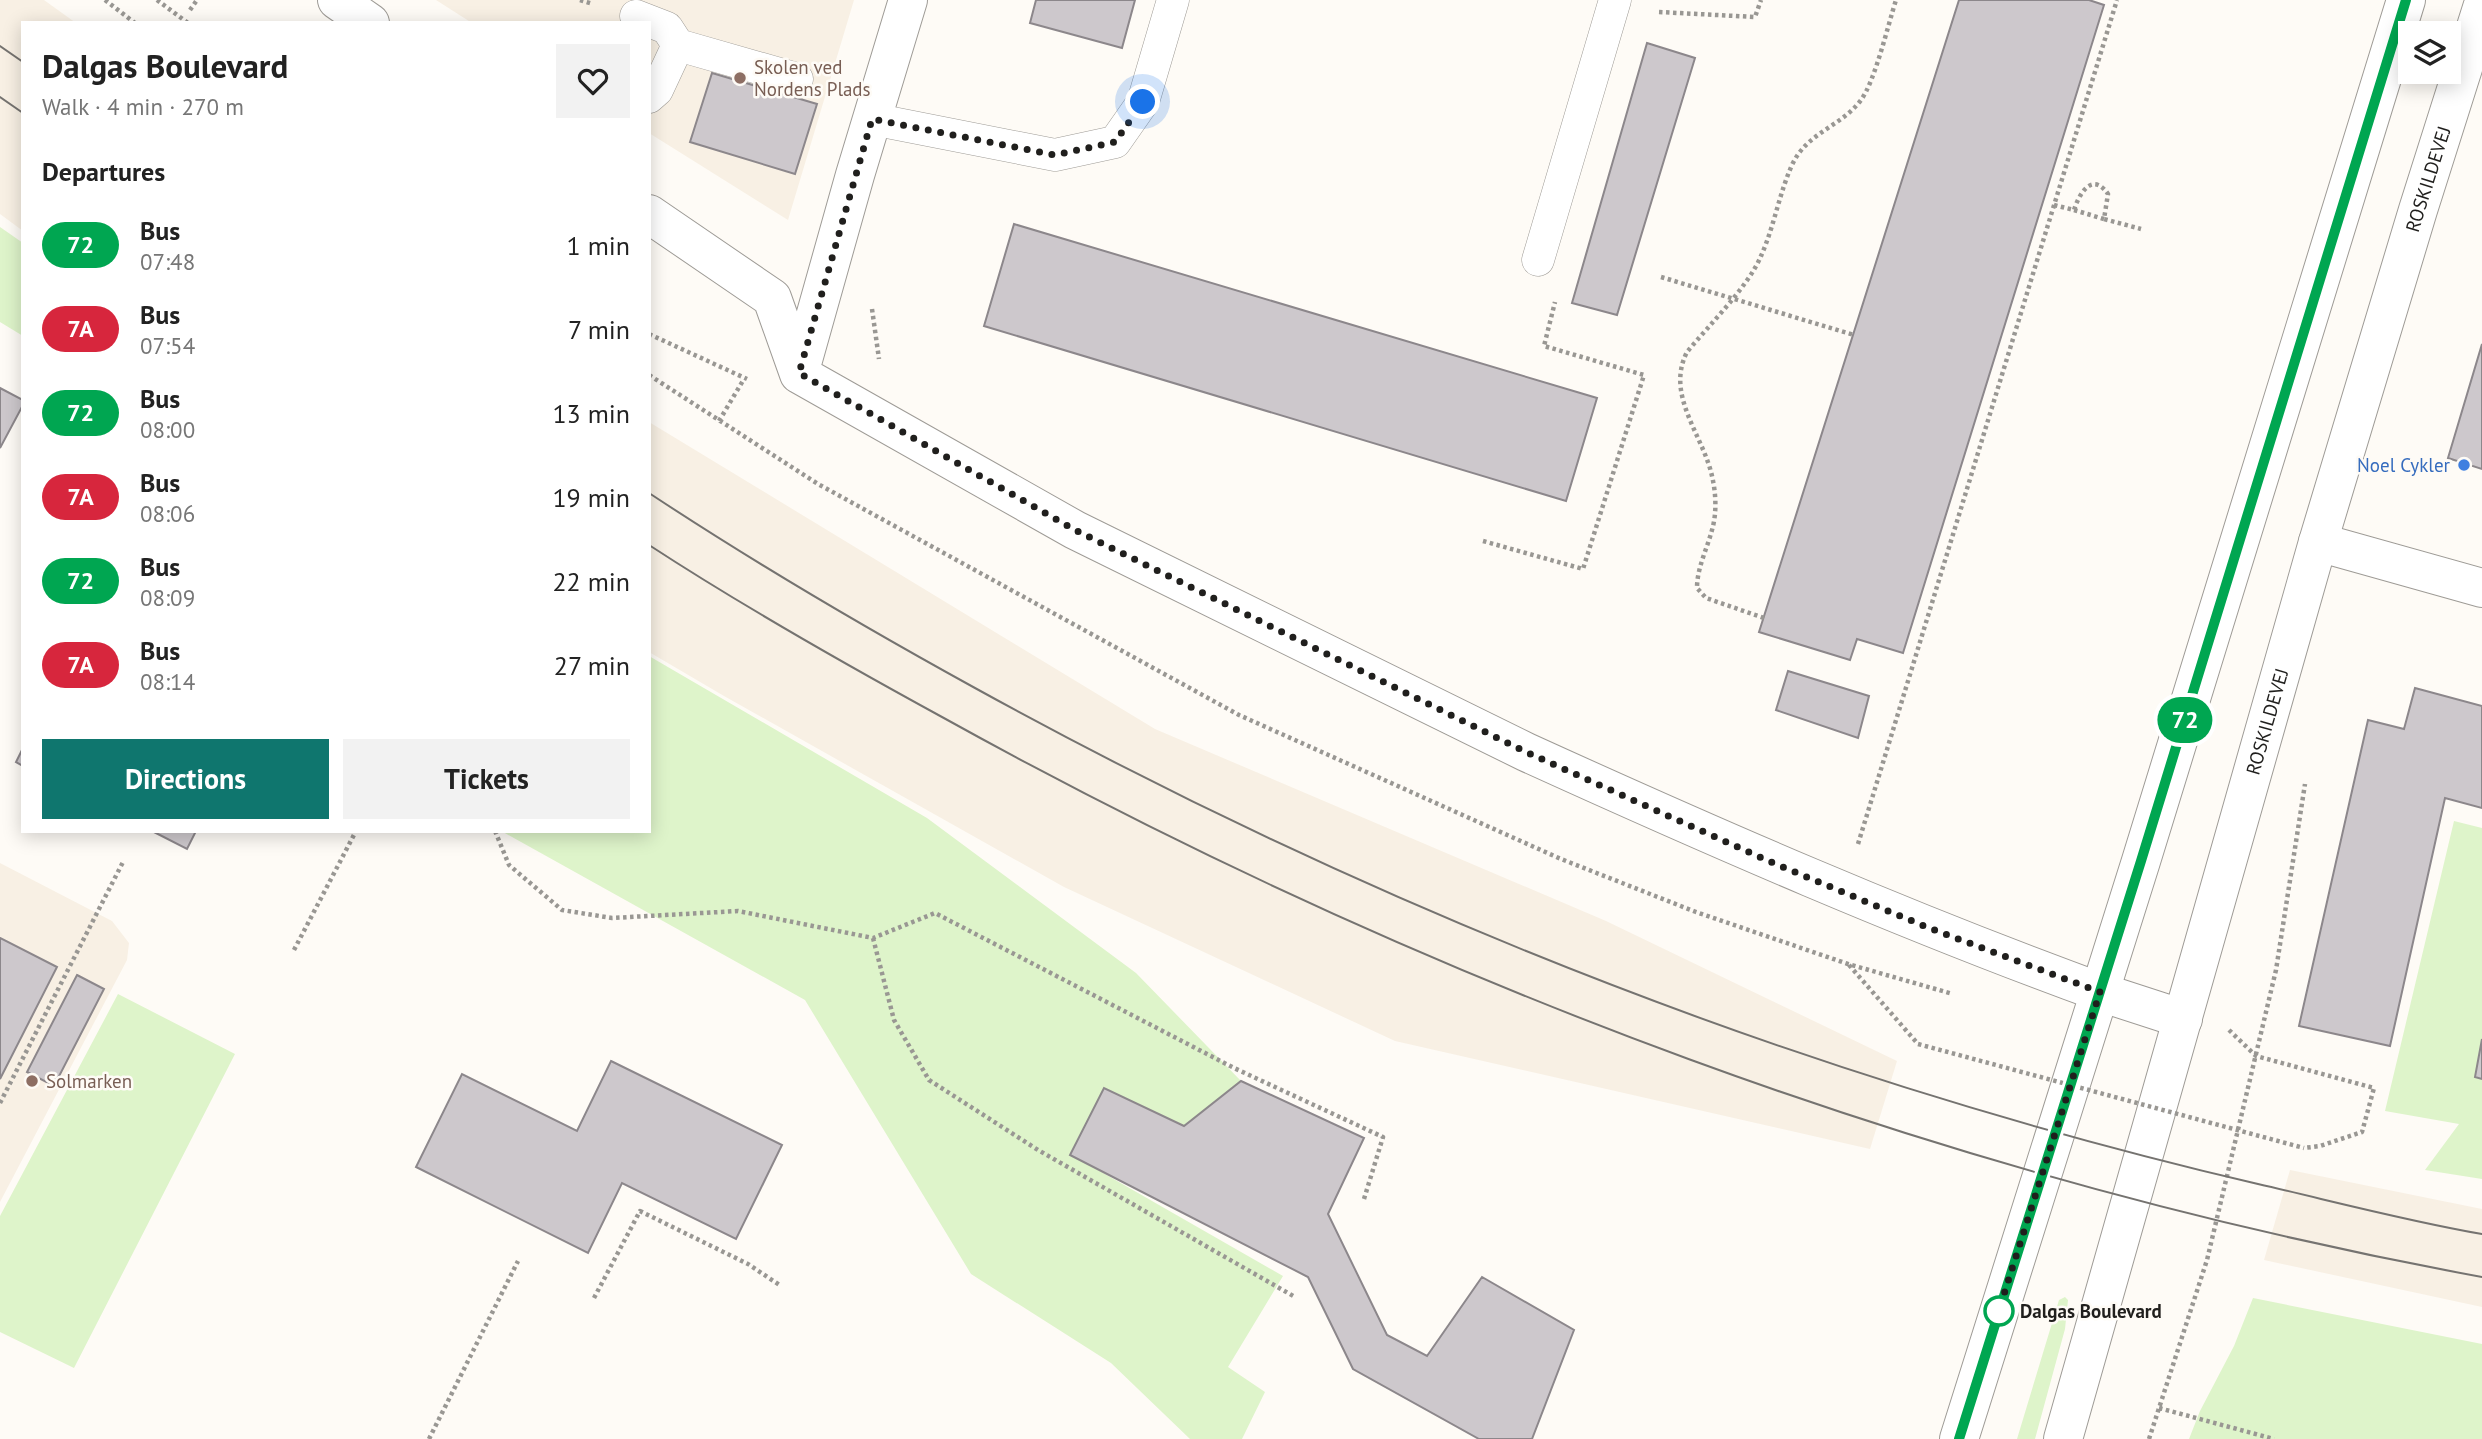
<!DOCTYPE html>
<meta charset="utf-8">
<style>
body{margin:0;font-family:"PT Sans",sans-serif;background:#f2f2f2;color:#222;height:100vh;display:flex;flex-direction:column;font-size:26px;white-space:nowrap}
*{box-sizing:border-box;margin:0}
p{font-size:23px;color:#767676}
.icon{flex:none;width:38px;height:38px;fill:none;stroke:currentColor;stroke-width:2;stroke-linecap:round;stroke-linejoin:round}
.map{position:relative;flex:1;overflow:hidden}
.side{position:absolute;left:21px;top:21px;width:630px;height:812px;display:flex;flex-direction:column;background:#fff;border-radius:0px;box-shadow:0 4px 18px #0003}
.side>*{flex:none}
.badge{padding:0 14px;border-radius:23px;font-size:24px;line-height:46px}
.buttons{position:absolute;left:2398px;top:21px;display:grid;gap:14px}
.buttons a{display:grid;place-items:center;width:63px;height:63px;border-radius:0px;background:#fff;box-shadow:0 4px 18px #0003;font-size:35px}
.you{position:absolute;width:35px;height:35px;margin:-18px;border:5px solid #fff;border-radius:50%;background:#1a73e8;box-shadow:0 0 0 10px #1a73e833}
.map>.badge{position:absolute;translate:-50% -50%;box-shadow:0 0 0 4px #fff}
h2{padding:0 21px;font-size:26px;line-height:63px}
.round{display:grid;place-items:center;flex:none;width:74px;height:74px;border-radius:0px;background:#f2f2f2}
.overview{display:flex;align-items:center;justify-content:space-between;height:119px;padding:0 21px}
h1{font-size:33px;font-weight:800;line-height:52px}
.cta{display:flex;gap:14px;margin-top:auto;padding:14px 21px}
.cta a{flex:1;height:80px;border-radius:0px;background:#0f766e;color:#fff;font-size:28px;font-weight:800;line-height:80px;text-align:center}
.cta a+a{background:#f2f2f2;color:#222}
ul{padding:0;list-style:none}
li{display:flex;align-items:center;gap:21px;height:84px;padding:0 21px}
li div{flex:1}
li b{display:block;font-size:26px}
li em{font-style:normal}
li .badge{min-width:77px;font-weight:700;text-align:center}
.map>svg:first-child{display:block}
.built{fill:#f8f0e4}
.green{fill:#def4ca}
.building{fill:#cdc8cc;stroke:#8c878b;stroke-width:2}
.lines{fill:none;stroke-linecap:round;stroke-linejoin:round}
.lane-casing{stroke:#9e9b96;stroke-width:33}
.street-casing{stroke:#9e9b96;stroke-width:40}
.secondary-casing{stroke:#9e9b96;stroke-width:40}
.path{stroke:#999793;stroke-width:4.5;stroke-dasharray:3.5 3.5;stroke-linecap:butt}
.lane{stroke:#fff;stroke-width:32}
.street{stroke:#fff;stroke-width:38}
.secondary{stroke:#fff;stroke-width:38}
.tram{stroke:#757370;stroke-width:2}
.path-bridge{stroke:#999793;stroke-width:4.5;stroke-dasharray:3.5 3.5;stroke-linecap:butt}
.line-casing{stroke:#fff;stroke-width:16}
.line{stroke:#00a651;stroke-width:10}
.walk{stroke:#201f1d;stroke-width:7;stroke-dasharray:0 12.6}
.education-dot{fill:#8d6e63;stroke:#fefbf6;stroke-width:2.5}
.shop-dot{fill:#3f7fe0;stroke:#fefbf6;stroke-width:2.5}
.stop-dot{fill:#fff;stroke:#00a651;stroke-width:3.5}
.labels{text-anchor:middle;stroke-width:5;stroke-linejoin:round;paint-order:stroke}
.education-label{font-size:19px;fill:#785e54;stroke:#fefbf6;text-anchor:start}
.street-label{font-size:19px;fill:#201f1d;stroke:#fefbf6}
.shop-label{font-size:19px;fill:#366cbe;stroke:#fefbf6;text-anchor:end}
.stop-label{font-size:19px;font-weight:bold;fill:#201f1d;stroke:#fefbf6;text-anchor:start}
</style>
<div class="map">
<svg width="2482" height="1439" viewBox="0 0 2482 1439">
<rect width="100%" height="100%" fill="#fefbf6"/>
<path class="built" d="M0 0H44L76 23H23V231L0 214Z
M436 0H854L788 220 649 133V23H472Z
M649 422 1155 729 1606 921 1897 1061 1870 1149 1395 1041 1064 887 724 696 649 652Z
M0 863 112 921 129 943 127 960 0 1202Z
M2290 1170 2482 1209V1307L2264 1260Z"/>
<path class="green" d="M0 227 23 243V336L0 322Z
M649 656 927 818 1136 973 1241 1081 1184 1126 1104 1088 1070 1154 1283 1276 1228 1367 1265 1392 1242 1439H1190L1111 1363 971 1274 805 1000 503 832 649 831Z
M2454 821 2482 828V1179L2425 1170 2459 1124 2385 1111Z
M118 994 235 1054 74 1368 0 1332V1216Z
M2065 1297 2068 1300 2065 1329 2035 1439H2017L2059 1300Z
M2253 1298 2482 1344V1439H2189L2200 1411 2234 1346Z"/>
<path class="building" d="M1036 0H1135L1122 48 1030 23Z
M1959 0H2089L2104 5 1903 653 1857 639 1850 660 1759 632Z
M1647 43 1695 58 1617 315 1572 303Z
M712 73 817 104 795 174 690 142Z
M1014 224 1597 398 1566 501 984 326Z
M2482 344V469L2448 458Z
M0 388 23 400V405L0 448Z
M1788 671 1869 696 1858 738 1776 710Z
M2415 688 2482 706V808L2445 798 2390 1046 2299 1026 2368 720 2404 729Z
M23 748V766L16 762Z
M152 831H196L187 849Z
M0 938 57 967 0 1079Z
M77 975 104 989 54 1086 27 1072Z
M2482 1039V1079L2475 1077Z
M611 1061 782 1145 736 1239 622 1183 588 1253 416 1167 462 1074 577 1131Z
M1241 1081 1364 1138 1328 1214 1387 1335 1427 1356 1482 1277 1574 1330 1532 1439H1479L1353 1369 1308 1277 1070 1155 1104 1088 1184 1126Z"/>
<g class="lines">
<defs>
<path id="lane" d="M636 16 667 28 678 45 657 90 649 97
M678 45 797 79
M872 119 1055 155 1115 142 1143 102 1173 0
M1538 260 1615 0"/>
<path id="street" d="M337 0 370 23
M649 214 772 298 799 374 1075 530 1526 752C1715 838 1905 921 2100 992
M799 374 855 175 908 0
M2318 542 2482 588"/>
<g id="secondary">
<path d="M2100 992 2183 1019"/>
<path d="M1959 1439 2141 861 2406 0"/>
<path id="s1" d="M2063 1439 2318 542 2418 210 2482 8"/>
</g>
</defs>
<use href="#lane" class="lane-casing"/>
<use href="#street" class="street-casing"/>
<use href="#secondary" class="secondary-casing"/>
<path class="path" d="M105 0 135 23
M157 0 188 23
M580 0 593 4
M190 10 197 0
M1659 12 1755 17 1761 0
M2054 205 2074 210C2079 194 2092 171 2108 194L2104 219 2141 229
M2074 210 2104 219
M1661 277 1854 335
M872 309 879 359
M649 334 747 379
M649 375 818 484 1239 715 1561 859 1696 912 1848 964 1953 994
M719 421 744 379
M1483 541 1583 569 1644 375 1544 346 1555 302
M1764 618 1706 598 1697 588C1697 568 1707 549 1712 530 1717 513 1716 493 1712 476 1703 435 1665 395 1687 352 1709 325 1748 287 1761 256 1774 227 1779 194 1792 165 1807 132 1841 127 1861 100 1875 81 1888 25 1896 0
M495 831 509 865 562 910 612 918 738 911 873 938 935 913 1234 1068 1383 1137 1364 1199
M1858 844 2117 0
M873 938 894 1020 929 1080 1038 1150 1295 1297
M294 950 356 831
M1849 965 1918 1044
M2229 1030 2256 1056 2374 1088 2362 1132 2320 1146 2304 1148
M0 1103 123 862
M594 1298 640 1211 748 1264 781 1286
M2159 1408 2274 1439
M429 1439 518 1261
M2149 1439 2207 1260 2276 970 2305 784"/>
<use href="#lane" class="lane"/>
<use href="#street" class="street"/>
<use href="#secondary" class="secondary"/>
<path class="tram" d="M0 46 23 62
M0 97 23 113
M649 493C755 563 864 627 975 688 1378 910 1809 1079 2258 1184 2332 1201 2407 1221 2482 1234
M649 545C744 607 843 663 942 717 1420 982 1943 1178 2482 1277"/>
<path class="path-bridge" d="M1918 1044 2304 1148"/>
</g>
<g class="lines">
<defs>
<path id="line" d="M1959 1439 2141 861 2406 0"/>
</defs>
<use href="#line" class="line-casing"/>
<use href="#line" class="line"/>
<path class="walk" d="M1143 102 1115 142 1055 155 872 119 799 373 1075 530 1526 752 1771 862 1929 928 2100 992 1998 1313 1999 1311"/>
</g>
<g class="education-dot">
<circle cx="740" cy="78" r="7"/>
<circle cx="32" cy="1081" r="7"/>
</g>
<circle class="shop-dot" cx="2464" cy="465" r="7"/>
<circle class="stop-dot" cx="1999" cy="1311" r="14"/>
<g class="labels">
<g class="education-label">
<text x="754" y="74">Skolen ved<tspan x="754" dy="22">Nordens Plads</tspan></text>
<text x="46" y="1088">Solmarken</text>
</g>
<g class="street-label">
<text dy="7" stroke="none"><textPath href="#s1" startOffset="1312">ROSKILDEVEJ</textPath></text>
<text dy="7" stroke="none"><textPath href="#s1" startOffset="746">ROSKILDEVEJ</textPath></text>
</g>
<g class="shop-label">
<text x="2450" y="472">Noel Cykler</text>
</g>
<g class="stop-label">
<text x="2020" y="1318">Dalgas Boulevard</text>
</g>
</g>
</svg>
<div class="buttons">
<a><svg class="icon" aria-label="layers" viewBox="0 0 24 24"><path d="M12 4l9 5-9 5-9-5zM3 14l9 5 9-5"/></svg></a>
</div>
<div class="you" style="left:1143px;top:102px"></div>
<b class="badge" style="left:2185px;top:720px;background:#00a651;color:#fff">72</b>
<section class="side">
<div class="overview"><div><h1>Dalgas Boulevard</h1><p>Walk · 4 min · 270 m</p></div><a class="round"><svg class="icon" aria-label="heart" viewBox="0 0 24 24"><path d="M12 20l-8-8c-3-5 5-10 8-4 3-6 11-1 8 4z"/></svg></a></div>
<h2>Departures</h2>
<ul>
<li><span class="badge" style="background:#00a651;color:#fff">72</span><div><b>Bus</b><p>07:48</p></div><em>1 min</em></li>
<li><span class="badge" style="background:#d7263d;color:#fff">7A</span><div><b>Bus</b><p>07:54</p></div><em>7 min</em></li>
<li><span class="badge" style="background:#00a651;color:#fff">72</span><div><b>Bus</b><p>08:00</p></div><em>13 min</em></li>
<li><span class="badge" style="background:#d7263d;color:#fff">7A</span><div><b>Bus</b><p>08:06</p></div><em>19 min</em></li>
<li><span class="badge" style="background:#00a651;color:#fff">72</span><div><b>Bus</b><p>08:09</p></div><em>22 min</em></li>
<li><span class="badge" style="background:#d7263d;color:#fff">7A</span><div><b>Bus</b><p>08:14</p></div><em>27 min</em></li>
</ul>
<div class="cta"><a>Directions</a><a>Tickets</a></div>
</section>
</div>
